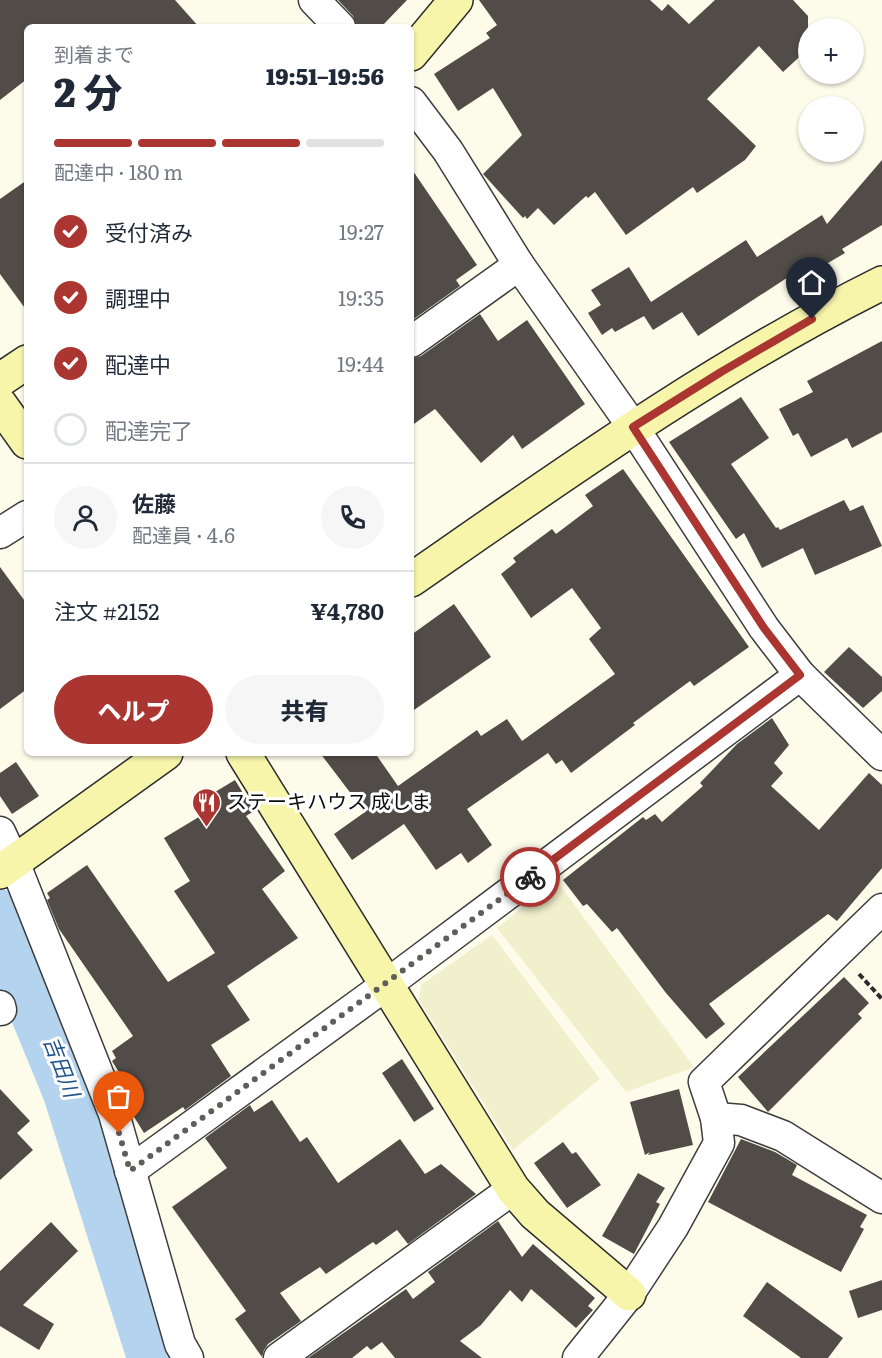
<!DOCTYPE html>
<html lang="ja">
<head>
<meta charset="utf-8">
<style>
	body { margin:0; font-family:Literata,"Noto Sans JP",serif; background:#f6f6f7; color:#1f2937; height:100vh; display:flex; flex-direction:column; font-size:22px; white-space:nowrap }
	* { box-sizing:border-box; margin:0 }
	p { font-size:20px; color:#747a83 }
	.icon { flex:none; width:33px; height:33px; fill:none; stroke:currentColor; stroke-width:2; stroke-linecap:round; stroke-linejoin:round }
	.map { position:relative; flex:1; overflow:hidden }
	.drawer { position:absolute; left:24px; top:24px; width:390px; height:732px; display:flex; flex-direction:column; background:#fff; border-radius:9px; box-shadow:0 2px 4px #0004 }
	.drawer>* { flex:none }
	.buttons { position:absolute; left:798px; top:18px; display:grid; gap:12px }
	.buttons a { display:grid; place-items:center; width:66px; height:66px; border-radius:50%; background:#fff; box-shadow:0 2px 4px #0004; font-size:30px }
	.pin { position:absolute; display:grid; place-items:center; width:51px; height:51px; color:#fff; margin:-62px -26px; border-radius:50% 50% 50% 0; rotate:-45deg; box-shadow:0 0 6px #0007 }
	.pin .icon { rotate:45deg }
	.courier { position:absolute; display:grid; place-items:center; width:60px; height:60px; margin:-30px; border:4px solid #ab3631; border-radius:50%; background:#fff; color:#222; box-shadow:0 2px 8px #0007 }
	.summary em { font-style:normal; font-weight:800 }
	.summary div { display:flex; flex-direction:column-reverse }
	.summary { display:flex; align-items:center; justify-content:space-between; height:102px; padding:0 30px }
	h1 { font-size:39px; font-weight:800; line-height:45px }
	.bar { display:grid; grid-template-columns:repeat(4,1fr); gap:9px 6px; align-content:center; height:72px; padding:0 30px }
	.bar i { height:8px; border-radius:4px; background:#e0e1e3 }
	.bar .active { background:#ab3631 }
	.bar p { grid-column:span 4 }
	.line { display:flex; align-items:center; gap:15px; padding:0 30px; border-top:2px solid #e0e1e3 }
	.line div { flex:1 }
	.round { display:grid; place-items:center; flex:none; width:63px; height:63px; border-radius:32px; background:#f6f6f7 }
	ol { padding:0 30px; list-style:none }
	li { display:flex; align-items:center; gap:18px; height:66px }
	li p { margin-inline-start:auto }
	li .icon { padding:6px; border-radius:50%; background:#ab3631; color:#fff; stroke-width:4 }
	li:last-child { color:#747a83 }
	li i { width:33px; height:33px; border:3px solid #e0e1e3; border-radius:50% }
	.cta { display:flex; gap:12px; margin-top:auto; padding:12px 30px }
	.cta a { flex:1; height:69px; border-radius:36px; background:#ab3631; color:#fff; font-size:24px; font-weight:800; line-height:69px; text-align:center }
	.cta a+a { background:#f6f6f7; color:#1f2937 }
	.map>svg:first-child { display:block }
	.farmland { fill:#f0f0cc }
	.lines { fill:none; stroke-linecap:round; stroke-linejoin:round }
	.river { stroke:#b3d3ef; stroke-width:57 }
	.building { fill:#514c48 }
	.street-casing { stroke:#3d3d3d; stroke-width:33 }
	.secondary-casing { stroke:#2c2c2c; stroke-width:36 }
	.path { stroke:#2c2c2c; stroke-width:4; stroke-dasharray:6 3; stroke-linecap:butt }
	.street { stroke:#fff; stroke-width:30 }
	.secondary { stroke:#f7f5aa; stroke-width:33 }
	.done { stroke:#5f5e58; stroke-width:6; stroke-dasharray:0 10.8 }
	.route { stroke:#ab3631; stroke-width:8 }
	.labels { text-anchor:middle; stroke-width:6; stroke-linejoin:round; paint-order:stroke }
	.poi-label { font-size:20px; fill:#0a0a0a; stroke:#fff; text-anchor:start }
	.water-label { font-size:21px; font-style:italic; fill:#21548e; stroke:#fff }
</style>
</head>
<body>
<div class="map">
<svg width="882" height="1358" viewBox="0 0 882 1358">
	<rect width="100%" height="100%" fill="#fdfbe9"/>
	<g class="farmland">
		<polygon points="556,880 694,1067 626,1092 497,928"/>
		<polygon points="492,935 600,1079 513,1150 419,1000 421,985"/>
	</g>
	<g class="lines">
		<polyline class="river" points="0,918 71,1091 156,1358"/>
	</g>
	<g class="building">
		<polygon points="0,0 175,0 199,27 27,27 27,79 0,100"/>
		<polygon points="338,0 407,0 381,27 357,27 353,16"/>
		<polygon points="479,0 650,0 662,11 668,4 689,24 715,0 793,0 808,16 808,49 783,72 759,46 707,99 756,146 745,160 697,193 693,187 626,235 595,192 588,198 586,196 554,225 538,208 527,219 525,216 523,218 483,174 522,135 493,88 458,111 434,74 490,38 486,33 497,25"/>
		<polygon points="882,160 882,225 842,249 845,253 811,273 810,271 805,274 802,268 698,336 682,312 653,330 644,316 615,332 612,328 602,335 588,313 601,305 591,290 629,267 651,302 746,240 757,257 822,215 827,224"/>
		<polygon points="411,168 477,265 456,280 460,286 411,321"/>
		<polygon points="27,180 27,311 0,274 0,199"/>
		<polygon points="480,314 498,341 527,320 585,404 522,449 513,435 481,463 435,409 411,426 411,359 421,356"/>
		<polygon points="882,341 882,432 852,448 847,438 811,457 798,433 793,436 779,409 813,392 807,381"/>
		<polygon points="741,397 769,438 731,464 776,528 778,527 780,530 844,500 850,511 863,505 882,546 815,575 803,548 762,568 744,533 736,539 669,442"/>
		<polygon points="623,469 749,647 694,686 690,681 633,723 635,725 571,773 562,760 556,764 548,753 467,809 492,845 468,863 461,853 436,870 404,824 352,860 334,834 365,812 320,753 375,753 398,786 477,730 481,736 507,719 522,741 615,674 589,639 601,628 572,588 531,618 501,574 516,562 513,558 552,529 556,534 593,506 585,495"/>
		<polygon points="0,567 27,604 27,689 0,709"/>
		<polygon points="454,604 491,657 411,712 411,635"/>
		<polygon points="849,647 882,677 882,691 863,708 824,672"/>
		<polygon points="772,718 789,745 774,763 783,773 771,786 819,830 869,773 882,785 882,868 837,921 828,914 709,1004 725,1024 706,1039 666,993 617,928 612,932 587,904 583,906 563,880 643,817 646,820 655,814 662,822 703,786 700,783 737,744"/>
		<polygon points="16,762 39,796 12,814 0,796 0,773"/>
		<polygon points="235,780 254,811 246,816 285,871 262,889 298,938 227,986 250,1020 211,1045 231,1076 185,1110 183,1107 144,1133 131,1112 136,1106 133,1100 135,1098 112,1061 116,1058 112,1051 133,1036 59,929 47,900 50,898 47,893 87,865 168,982 215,953 174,891 190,881 164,838 212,809 205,798"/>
		<polygon points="844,977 869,1003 858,1014 862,1018 768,1112 738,1077"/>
		<polygon points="402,1059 434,1109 414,1122 382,1073"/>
		<polygon points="0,1089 30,1121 17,1133 33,1150 0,1180"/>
		<polygon points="679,1089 693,1145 648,1155 650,1152 645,1155 630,1102"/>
		<polygon points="272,1100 300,1142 307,1137 338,1183 400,1139 425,1174 441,1164 476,1194 408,1244 397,1230 376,1245 373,1242 326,1274 320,1267 280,1293 301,1321 268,1344 264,1350 262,1357 235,1319 246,1311 172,1207 227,1168 205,1138 250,1105 254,1112"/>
		<polygon points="741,1139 775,1152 797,1165 792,1175 867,1215 860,1227 864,1229 841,1272 708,1202"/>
		<polygon points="563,1142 572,1154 576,1152 601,1185 567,1208 534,1163"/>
		<polygon points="638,1173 665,1188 656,1202 660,1204 634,1254 602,1236"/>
		<polygon points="498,1221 522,1257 533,1244 595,1298 588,1306 593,1310 576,1328 531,1289 522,1302 510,1290 481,1325 460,1341 482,1358 395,1358 382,1342 371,1350 367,1346 352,1358 308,1358 406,1289 413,1299 435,1282 428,1272"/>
		<polygon points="51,1222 78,1251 23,1305 54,1324 39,1350 0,1326 0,1271"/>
		<polygon points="882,1280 882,1310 858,1318 849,1291"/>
		<polygon points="767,1282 843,1338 828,1358 801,1358 743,1316"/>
	</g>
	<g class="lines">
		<defs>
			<g id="street">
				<polyline points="314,0 340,27"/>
				<polyline points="411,102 448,151 519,265 633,427 764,628 800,675 882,755"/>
				<polyline points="411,342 519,265"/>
				<polyline points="0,533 27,516"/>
				<polyline points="0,832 14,862 114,1114 180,1344 188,1358"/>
				<polyline points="0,1006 1,1010"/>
				<polyline points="716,1118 741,1120 783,1136 882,1198"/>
				<polyline points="130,1171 386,985 800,675"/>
				<polyline points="279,1358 513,1189"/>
				<polyline points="578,1358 629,1294 673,1227 719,1143 716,1118 704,1082 882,909"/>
			</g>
			<g id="secondary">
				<polyline points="411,54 456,0"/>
				<polyline points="0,380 27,362"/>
				<polyline points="0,404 27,442"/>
				<path d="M411,580C564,474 715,366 882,283"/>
				<polyline points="243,753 513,1189 535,1214 629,1294"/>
				<polyline points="0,872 166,753"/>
			</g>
		</defs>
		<use href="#street" class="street-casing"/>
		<use href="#secondary" class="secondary-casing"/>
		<polyline class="path" points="859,974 882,999"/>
		<use href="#street" class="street"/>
		<use href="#secondary" class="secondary"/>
	</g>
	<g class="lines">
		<polyline class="done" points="119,1133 130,1171 530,877"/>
		<polyline class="route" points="530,877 800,675 764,628 633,427 721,372 812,319"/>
	</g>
	<defs>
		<symbol id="restaurant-pin" viewBox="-11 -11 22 30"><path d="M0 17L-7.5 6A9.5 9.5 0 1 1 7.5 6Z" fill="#ab3631" stroke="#fff"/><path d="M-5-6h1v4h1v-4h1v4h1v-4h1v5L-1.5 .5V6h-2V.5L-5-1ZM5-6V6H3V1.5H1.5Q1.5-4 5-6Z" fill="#fff"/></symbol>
	</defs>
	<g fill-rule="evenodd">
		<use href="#restaurant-pin" x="190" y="786" width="33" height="45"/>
	</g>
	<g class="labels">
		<g class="poi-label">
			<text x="227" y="809">ステーキハウス 成しま</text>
		</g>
		<g class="water-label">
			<text transform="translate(61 1067) rotate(69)" y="7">吉田川</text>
		</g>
	</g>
</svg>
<div class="buttons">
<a>+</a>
<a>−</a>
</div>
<div class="pin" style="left:119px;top:1133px;background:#ea580c"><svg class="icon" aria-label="bag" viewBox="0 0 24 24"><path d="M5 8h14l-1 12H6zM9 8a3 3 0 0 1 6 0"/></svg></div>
<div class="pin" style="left:812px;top:319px;background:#1f2937"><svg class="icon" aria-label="home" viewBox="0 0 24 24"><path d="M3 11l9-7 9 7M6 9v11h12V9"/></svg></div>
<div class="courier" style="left:530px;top:877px"><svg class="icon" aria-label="bike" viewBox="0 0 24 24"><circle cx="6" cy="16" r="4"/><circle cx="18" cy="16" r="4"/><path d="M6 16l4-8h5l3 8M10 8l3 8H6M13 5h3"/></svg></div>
<section class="drawer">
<div class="summary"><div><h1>2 分</h1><p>到着まで</p></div><em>19:51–19:56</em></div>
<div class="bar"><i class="active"></i><i class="active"></i><i class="active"></i><i></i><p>配達中 · 180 m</p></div>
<ol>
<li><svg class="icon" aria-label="check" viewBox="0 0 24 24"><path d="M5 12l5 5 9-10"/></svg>受付済み<p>19:27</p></li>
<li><svg class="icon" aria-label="check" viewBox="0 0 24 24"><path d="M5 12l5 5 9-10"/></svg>調理中<p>19:35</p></li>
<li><svg class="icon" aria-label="check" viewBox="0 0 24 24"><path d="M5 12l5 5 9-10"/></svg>配達中<p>19:44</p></li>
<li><i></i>配達完了</li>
</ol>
<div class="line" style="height:108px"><a class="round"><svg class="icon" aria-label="person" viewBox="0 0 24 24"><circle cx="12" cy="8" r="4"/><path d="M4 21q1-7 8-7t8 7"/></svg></a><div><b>佐藤</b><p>配達員 · 4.6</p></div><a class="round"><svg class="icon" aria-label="phone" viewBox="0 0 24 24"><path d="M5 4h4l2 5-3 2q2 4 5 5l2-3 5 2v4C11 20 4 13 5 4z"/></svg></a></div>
<div class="line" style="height:78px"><div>注文 #2152</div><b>¥4,780</b></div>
<div class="cta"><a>ヘルプ</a><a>共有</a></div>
</section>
</div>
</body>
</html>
